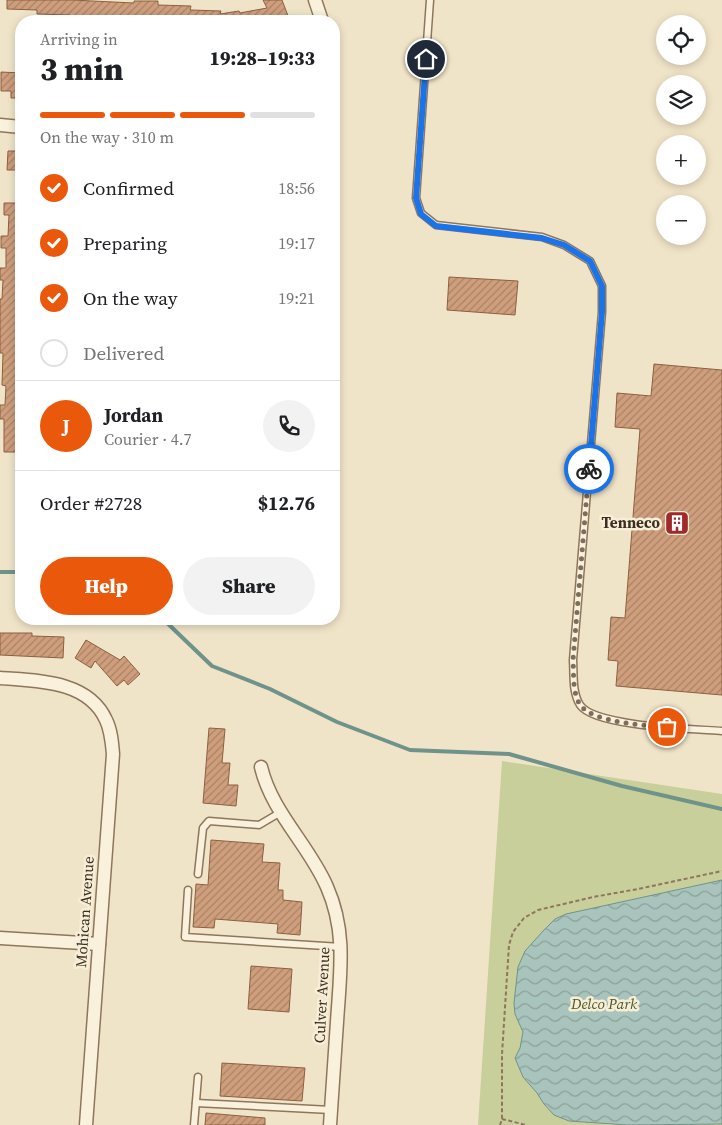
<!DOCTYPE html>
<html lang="en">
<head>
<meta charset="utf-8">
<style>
	body { margin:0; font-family:"Source Serif 4",serif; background:#f2f2f2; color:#202124; height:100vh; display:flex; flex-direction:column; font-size:19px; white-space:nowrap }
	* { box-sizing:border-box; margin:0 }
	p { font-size:16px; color:#757577 }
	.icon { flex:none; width:28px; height:28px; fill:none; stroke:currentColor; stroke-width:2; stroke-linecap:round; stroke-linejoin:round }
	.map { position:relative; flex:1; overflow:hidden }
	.side { position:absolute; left:15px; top:15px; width:325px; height:610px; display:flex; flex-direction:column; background:#fff; border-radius:20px; box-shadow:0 2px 8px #0003 }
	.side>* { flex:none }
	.buttons { position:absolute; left:656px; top:15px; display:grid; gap:10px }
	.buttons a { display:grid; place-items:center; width:50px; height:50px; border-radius:50%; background:#fff; box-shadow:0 2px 8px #0003; font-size:25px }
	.pin { position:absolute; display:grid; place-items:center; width:42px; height:42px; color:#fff; margin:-21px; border:2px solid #fff; border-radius:50%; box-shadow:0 1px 5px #0007 }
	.courier { position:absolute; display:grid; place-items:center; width:50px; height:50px; margin:-25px; border:4px solid #1a73e8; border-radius:50%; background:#fff; color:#222; box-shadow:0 1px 6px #0007 }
	.overview em { font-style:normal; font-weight:800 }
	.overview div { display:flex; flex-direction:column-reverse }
	.overview { display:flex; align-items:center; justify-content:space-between; height:85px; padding:0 25px }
	h1 { font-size:32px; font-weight:800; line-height:38px }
	.bar { display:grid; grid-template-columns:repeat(4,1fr); gap:8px 5px; align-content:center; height:60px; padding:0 25px }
	.bar i { height:6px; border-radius:4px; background:#e0e0e0 }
	.bar .selected { background:#ea580c }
	.bar p { grid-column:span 4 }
	.line { display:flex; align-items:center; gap:12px; padding:0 25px; border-top:1px solid #e0e0e0 }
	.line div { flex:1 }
	.round { display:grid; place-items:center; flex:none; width:52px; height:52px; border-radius:26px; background:#f2f2f2 }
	ol { padding:0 25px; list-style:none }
	li { display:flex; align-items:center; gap:15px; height:55px }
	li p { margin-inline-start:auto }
	li .icon { padding:5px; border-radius:50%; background:#ea580c; color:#fff; stroke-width:4 }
	li:last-child { color:#757577 }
	li i { width:28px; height:28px; border:2px solid #e0e0e0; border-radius:50% }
	.primary-button { display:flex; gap:10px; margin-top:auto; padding:10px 25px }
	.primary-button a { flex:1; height:58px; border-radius:30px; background:#ea580c; color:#fff; font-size:20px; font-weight:800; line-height:58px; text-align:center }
	.primary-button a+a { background:#f2f2f2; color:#202124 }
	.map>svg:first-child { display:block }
	.park { fill:#c9cf9b }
	.water { fill:url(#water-waves); stroke:#6f938a }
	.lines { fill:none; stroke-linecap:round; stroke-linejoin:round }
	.stream { stroke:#6f938a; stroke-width:4 }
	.building { fill:url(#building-hatch); stroke:#8d5f41 }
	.lane-casing { stroke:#8d765c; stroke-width:9 }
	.street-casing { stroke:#8d765c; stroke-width:15 }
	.path { stroke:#8d765c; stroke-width:2; stroke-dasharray:4 2.5; stroke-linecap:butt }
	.lane { stroke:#faf1dc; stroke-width:6 }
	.street { stroke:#faf1dc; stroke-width:12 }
	.done { stroke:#7c6e5b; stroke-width:5; stroke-dasharray:0 9 }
	.route { stroke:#1a73e8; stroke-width:6 }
	.labels { text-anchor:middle; stroke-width:5; stroke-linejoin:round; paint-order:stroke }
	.poi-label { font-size:15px; font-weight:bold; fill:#3d2e20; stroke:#f7eed8; text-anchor:end }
	.street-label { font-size:15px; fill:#3d2e20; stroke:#f7eed8 }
	.park-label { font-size:15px; font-style:italic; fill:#4d5a26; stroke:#f7eed8 }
</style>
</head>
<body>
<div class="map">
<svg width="722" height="1125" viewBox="0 0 722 1125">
	<defs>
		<pattern id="water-waves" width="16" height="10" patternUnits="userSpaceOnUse" patternTransform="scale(1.25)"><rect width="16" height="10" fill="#a9c4bc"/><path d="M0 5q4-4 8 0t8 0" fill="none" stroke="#8ba098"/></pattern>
		<pattern id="building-hatch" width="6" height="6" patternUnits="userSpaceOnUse" patternTransform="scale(1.25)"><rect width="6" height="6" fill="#cf9f7d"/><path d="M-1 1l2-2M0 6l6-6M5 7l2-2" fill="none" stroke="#a98266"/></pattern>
	</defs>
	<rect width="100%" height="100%" fill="#f0e4c8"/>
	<polygon class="park" points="502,761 722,794 722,1125 478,1125"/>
	<polygon class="water" points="722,880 722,1124 628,1125 569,1121 554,1115 544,1104 537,1093 523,1077 515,1058 520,1048 523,1032 515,1014 514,1003 518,967 525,951 544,930 555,919 566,914"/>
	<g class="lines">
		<g class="stream">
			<polyline points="0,572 21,572"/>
			<polyline points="163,619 212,666 270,689 337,722 410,750 509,754 622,786 722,809"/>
		</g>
	</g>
	<g class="building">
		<polygon points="7,0 72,0 134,3 134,1 158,1 158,5 191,6 190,10 221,11 220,14 239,11 240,13 267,8 263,0 282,0 290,21 165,21 165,20 124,19 121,21 110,21 110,20 84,19 84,21 70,21 70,15 37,14 37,10 7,9"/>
		<polygon points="1,72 21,73 21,98 11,98 11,91 1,91"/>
		<polygon points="8,151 20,151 21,170 7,170"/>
		<polygon points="4,203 21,203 21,290 17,365 21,365 21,452 4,452 4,419 0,419 0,405 5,405 6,386 2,385 3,353 0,353 0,299 2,299 3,280 0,280 0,268 6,268 6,248 1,248 1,236 8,236 9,215 4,215"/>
		<polygon points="449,277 518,281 515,315 447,310"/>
		<polygon points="654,364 722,370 722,695 616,686 618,661 608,660 611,617 625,618 640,429 615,427 617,393 651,396"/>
		<polygon points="0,633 32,633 32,636 64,637 63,658 0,655"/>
		<polygon points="86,640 120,660 124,656 140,674 128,685 124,680 117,686 95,661 91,668 75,658"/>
		<polygon points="209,728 225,729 222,763 230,763 228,785 238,785 236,806 203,803"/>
		<polygon points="211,840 264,844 262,862 280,863 278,890 283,890 283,900 302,902 300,935 277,933 278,924 215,919 214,928 193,927 196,884 208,885"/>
		<polygon points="251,966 292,969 289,1012 248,1009"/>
		<polygon points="222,1063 305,1068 302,1101 220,1096"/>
		<polygon points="206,1113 265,1118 265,1125 205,1125"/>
	</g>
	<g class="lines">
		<defs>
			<g id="lane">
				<path d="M430,0L416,198L421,213L436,225L542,237L564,245L590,261L602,286V312L573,660C574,675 572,692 580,705C595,727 695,729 722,731"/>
				<polyline points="198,874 203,828 209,821 259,825 281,812"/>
				<polyline points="188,890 185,937 341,947"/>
				<polyline points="196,1103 331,1110"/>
				<polyline points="194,1125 198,1077"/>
			</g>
			<g id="street">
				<polyline points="315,0 322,21"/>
				<polyline points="0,125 21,127"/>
				<path d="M0,678C37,681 88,680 106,720C111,730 112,742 113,754L86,1125"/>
				<path d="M261,767C272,813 309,845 327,887C347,932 340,974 337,1022C335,1056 332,1091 330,1125"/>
				<polyline points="0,938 99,944"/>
			</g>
		</defs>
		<use href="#lane" class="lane-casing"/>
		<use href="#street" class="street-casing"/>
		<g class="path">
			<polyline points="502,1119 526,1125"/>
			<polyline points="500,1125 502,1119 502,1054 509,945 513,932 524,918 538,910 593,897 638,889 722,871"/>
		</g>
		<use href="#lane" class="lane"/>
		<use href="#street" class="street"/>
	</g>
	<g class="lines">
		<path class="done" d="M589,469L573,660C574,674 572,694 581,706C593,722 647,726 667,727"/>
		<polyline class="route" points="426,59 416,198 421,214 436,226 542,238 564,245 590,261 602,286 602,312 589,469"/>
	</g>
	<defs>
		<symbol id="building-square" viewBox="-11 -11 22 22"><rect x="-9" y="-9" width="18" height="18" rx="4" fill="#9e2a2b" stroke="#f7eed8"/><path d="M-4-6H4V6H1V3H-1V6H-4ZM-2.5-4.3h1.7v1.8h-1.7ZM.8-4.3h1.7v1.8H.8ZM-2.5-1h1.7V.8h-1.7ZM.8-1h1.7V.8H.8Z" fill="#fff"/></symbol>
	</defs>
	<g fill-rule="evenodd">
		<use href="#building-square" x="663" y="509" width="28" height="28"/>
	</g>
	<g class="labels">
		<g class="poi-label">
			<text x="660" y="528">Tenneco</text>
		</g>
		<g class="street-label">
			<text transform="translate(85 912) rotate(-86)" y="5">Mohican Avenue</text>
			<text transform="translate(322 995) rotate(-87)" y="5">Culver Avenue</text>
		</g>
		<g class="park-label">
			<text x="604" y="1009">Delco Park</text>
		</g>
	</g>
</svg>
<div class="buttons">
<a><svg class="icon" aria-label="locate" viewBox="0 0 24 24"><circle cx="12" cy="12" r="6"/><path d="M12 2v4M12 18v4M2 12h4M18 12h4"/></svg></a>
<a><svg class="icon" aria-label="layers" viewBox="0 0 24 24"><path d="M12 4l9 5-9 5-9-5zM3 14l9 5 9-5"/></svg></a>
<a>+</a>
<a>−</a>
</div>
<div class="pin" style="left:667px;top:727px;background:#ea580c"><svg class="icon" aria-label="bag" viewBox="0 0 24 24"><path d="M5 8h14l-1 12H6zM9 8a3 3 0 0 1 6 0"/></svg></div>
<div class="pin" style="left:426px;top:59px;background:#1f2937"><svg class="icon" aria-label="home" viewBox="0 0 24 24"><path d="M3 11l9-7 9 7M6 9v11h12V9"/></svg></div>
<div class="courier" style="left:589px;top:469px"><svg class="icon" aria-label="bike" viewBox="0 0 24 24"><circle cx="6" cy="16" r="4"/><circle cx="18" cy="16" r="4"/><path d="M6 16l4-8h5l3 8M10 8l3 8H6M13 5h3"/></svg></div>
<section class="side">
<div class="overview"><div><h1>3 min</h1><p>Arriving in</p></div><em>19:28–19:33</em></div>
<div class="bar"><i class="selected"></i><i class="selected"></i><i class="selected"></i><i></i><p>On the way · 310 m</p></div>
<ol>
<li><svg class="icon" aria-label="check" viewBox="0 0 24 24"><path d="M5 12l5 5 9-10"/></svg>Confirmed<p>18:56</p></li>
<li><svg class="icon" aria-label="check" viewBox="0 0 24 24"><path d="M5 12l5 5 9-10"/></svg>Preparing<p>19:17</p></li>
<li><svg class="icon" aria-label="check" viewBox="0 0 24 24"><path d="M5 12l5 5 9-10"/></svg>On the way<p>19:21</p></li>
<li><i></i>Delivered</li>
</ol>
<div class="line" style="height:90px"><b class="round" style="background:#ea580c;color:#fff">J</b><div><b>Jordan</b><p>Courier · 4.7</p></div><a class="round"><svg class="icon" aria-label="phone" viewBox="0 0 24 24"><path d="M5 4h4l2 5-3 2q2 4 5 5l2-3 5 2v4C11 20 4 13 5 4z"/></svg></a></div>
<div class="line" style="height:65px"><div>Order #2728</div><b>$12.76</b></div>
<div class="primary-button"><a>Help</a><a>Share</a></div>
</section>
</div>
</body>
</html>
